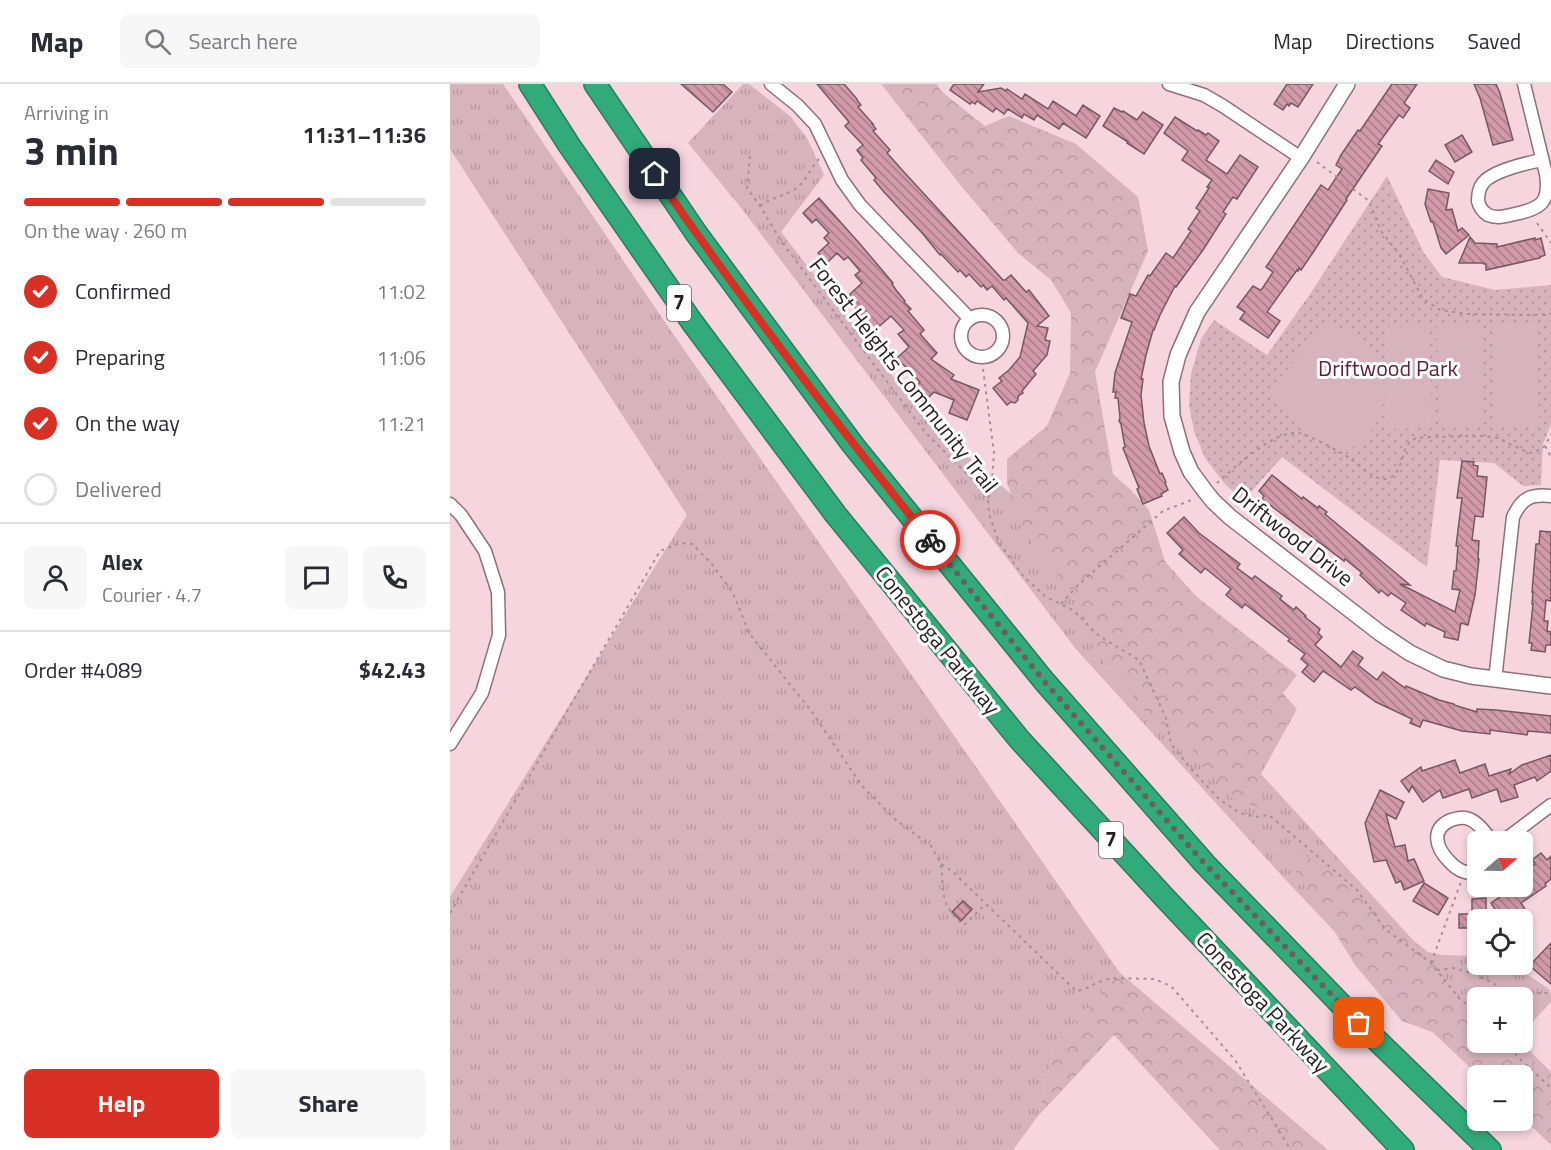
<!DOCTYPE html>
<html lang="en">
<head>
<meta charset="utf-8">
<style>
	body { margin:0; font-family:"Titillium Web",sans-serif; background:#f7f7f7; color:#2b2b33; height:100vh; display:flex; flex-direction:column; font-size:22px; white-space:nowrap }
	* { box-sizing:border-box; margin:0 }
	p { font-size:20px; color:#7c7c81 }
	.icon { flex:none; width:33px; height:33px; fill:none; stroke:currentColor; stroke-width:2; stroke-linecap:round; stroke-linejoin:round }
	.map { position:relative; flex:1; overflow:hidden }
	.details { display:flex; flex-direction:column; background:#fff; width:450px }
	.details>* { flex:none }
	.needle { width:39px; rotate:70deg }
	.fabs { position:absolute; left:1017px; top:747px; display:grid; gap:12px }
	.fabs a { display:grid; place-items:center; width:66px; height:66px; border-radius:9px; background:#fff; box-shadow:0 3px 9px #0003; font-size:30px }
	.pin { position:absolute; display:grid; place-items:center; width:51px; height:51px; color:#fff; margin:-26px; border-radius:12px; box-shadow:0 3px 9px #0006 }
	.courier { position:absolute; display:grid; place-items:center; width:60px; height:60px; margin:-30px; border:4px solid #d93025; border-radius:50%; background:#fff; color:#222; box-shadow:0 2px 8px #0007 }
	.headline em { font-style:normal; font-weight:700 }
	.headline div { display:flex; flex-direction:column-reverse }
	.headline { display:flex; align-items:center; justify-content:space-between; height:102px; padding:0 24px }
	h1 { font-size:39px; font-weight:700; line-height:45px }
	.bar { display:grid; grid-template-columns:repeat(4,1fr); gap:9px 6px; align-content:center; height:72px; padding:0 24px }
	.bar i { height:8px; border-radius:4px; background:#e1e1e2 }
	.bar .selected { background:#d93025 }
	.bar p { grid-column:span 4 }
	.line { display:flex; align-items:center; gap:15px; padding:0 24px; border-top:2px solid #e1e1e2 }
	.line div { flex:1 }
	.round { display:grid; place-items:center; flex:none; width:63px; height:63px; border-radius:9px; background:#f7f7f7 }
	ol { padding:0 24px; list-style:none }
	li { display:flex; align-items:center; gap:18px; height:66px }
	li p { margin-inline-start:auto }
	li .icon { padding:6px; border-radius:50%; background:#d93025; color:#fff; stroke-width:4 }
	li:last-child { color:#7c7c81 }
	li i { width:33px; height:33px; border:3px solid #e1e1e2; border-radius:50% }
	.action { display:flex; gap:12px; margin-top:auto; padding:12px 24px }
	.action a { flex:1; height:69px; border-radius:9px; background:#d93025; color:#fff; font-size:24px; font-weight:700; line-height:69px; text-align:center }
	.action a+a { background:#f7f7f7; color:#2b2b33 }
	header { display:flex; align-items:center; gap:36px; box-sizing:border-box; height:84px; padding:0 30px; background:#fff; border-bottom:2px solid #e1e1e2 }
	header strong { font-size:28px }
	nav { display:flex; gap:33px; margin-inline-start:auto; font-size:21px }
	.search { width:420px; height:54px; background:#f7f7f7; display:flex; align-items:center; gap:15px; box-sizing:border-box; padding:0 21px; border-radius:9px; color:#7c7c81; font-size:22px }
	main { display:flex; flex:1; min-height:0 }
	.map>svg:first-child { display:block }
	.grass { fill:url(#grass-tufts) }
	.forest { fill:url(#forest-crowns) }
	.park { fill:url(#park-dots) }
	.pitch { fill:#d7b3bd }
	.building { fill:url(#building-back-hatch); stroke:#755961; stroke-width:1.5 }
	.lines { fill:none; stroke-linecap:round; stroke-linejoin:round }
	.minor-casing { stroke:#8d7079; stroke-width:15 }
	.tertiary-casing { stroke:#8d7079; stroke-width:18 }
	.motorway-casing { stroke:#2d795a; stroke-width:24 }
	.path { stroke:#a88f96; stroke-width:2; stroke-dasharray:3 4.5; stroke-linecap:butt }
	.minor { stroke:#fff; stroke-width:12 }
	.tertiary { stroke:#fff; stroke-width:15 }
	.motorway { stroke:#31ab7a; stroke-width:21 }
	.done { stroke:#6f5c61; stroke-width:6; stroke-dasharray:0 10.8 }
	.route { stroke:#d93025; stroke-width:8 }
	.labels { text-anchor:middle; stroke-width:6; stroke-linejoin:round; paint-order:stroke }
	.shield { fill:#fff; stroke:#675f62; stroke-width:1.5 }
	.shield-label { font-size:21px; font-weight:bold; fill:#261b1e }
	.park-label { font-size:22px; fill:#601e38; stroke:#fff }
	.street-label { font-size:22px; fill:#261b1e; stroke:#fff }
</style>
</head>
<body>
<header>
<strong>Map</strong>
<div class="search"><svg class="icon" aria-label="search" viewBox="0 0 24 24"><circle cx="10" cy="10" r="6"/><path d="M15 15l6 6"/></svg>Search here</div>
<nav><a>Map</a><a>Directions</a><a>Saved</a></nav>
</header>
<main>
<section class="details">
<div class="headline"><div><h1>3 min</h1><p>Arriving in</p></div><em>11:31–11:36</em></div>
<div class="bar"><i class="selected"></i><i class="selected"></i><i class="selected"></i><i></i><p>On the way · 260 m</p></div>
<ol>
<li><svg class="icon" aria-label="check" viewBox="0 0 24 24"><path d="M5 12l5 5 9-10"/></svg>Confirmed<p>11:02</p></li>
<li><svg class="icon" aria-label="check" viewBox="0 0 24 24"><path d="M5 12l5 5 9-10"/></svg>Preparing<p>11:06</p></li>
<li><svg class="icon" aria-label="check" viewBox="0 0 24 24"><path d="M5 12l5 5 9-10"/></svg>On the way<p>11:21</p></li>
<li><i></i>Delivered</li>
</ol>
<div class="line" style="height:108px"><a class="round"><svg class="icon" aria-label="person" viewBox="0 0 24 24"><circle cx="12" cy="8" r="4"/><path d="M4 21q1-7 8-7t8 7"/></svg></a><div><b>Alex</b><p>Courier · 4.7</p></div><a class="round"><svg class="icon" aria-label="chat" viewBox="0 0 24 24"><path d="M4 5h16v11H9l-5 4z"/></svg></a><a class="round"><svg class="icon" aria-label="phone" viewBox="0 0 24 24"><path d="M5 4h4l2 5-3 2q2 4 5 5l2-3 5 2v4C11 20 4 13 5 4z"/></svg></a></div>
<div class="line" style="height:78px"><div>Order #4089</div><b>$42.43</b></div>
<div class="action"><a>Help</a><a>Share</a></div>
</section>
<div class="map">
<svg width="1101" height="1066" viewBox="0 0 1101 1066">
	<defs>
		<pattern id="grass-tufts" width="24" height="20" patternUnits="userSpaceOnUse" patternTransform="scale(1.5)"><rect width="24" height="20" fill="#d7b3bd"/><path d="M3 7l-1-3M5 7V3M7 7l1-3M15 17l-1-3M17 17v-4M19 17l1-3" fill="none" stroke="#b899a2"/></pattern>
		<pattern id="forest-crowns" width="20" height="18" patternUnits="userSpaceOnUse" patternTransform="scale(1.5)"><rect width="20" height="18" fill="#d7b3bd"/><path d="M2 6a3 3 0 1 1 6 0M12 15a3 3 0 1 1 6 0" fill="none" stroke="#b899a2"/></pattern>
		<pattern id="park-dots" width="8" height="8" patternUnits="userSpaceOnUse" patternTransform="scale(1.5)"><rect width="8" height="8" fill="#d7b3bd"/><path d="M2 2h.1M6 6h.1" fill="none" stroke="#b899a2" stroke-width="1.8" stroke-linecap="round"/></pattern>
		<pattern id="building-back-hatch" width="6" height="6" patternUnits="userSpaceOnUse" patternTransform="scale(1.5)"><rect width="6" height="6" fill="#d199aa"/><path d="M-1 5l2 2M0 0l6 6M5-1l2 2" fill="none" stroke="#a97c8a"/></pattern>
	</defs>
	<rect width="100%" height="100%" fill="#f6d5de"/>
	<g class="grass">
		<polygon points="0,0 53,0 219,244 670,889 604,961 588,1032 563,1066 0,1066 0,813 237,431 0,65"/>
		<polygon points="293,0 299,0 340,32 357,54 374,91 331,148 481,341 568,416 616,367 847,625 811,690 963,856 978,868 993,871 1027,872 1028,880 1063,881 1099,905 1101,910 1101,918 1073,948 1072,914 1028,914 1028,958 1072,959 1101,988 1101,1061 1073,1034 1072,992 1028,991 953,920 833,793 625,564 292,125 238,59"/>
	</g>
	<g class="forest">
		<polygon points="431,0 487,0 492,8 535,42 559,32 626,60 688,113 698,167 645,288 663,390 681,406 699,426 718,487 752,517 847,591 833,609 843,629 807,678 814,707 810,724 782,714 748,677 738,653 701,634 655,579 627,515 578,454 557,399 557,375 597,342 620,289 621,229 601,196 568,169 512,103"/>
		<polygon points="849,768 888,791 977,872 1005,907 1027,930 1028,958 1063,959 1101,992 1101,1057 1073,1029 1072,992 1033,991 991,951 952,937 905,881 874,830 846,790"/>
		<polygon points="670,889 878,1066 770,1066 664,951 588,1032 604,961"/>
	</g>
	<polygon class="park" points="937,92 974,169 992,193 1045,206 1101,201 1101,341 1093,360 1091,401 1073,402 1044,379 990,376 977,483 832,373 793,417 774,399 755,374 744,347 739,321 741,290 751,255 764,236 817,271 860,210"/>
	<g class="pitch">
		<polygon points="1086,240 1089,342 1044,343 1042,241"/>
		<polygon points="876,241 901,249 921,266 933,289 935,315 926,340 909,360 892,368 866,354 822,316 821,304"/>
		<polygon points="1032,241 1034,343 989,344 987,242"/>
		<polygon points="980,242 982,344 937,345 935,243"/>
	</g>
	<g class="building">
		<polygon points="231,0 273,0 282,8 263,28"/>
		<polygon points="367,0 394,0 407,15 407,16 411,21 408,23 423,40 422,40 426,45 423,47 440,66 437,69 453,87 553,196 555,196 561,191 576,208 579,206 599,232 587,242 598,244 595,256 600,257 597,271 583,287 586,290 572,307 573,309 568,312 568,316 565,319 561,318 557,321 543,304 552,297 549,294 559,286 570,273 578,239 556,214 554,216 542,202 537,206 533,201 531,203 519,190 516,193 510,186 508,188 491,170 490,171 473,150 434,108 424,96 426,94 411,76 413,74 407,66 413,61 395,42 399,38"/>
		<polygon points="504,0 534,0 528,8 551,4 556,7 557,5 572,15 575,10 598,25 603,17 626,32 633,21 650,32 636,54 613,39 609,45 587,31 584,36 574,30 572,34 558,25 554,30 546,24 543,28 527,17 525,20 522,18 520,20 500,6"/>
		<polygon points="837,0 863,0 848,23 841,19 839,22 837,20 833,26 824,20"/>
		<polygon points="942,0 967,0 954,19 960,24 953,34 949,31 928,60 932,62 896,115 897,116 862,170 851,186 849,184 848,187 847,186 817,228 830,237 818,254 790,235 795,228 787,223 803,202 810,206 812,205 823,188 816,183 871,101 878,106 892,85 886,81 891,71 908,46 910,47"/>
		<polygon points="1024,0 1046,0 1050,9 1063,56 1043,61 1030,14"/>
		<polygon points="664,24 672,28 673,27 687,36 693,28 713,41 694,70 677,59 678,58 653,42"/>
		<polygon points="725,33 747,47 748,46 756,51 758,49 769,57 756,76 777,90 790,71 808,83 787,115 783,113 773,128 776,130 753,166 726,203 725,202 710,231 704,246 703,246 696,271 691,295 693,295 691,311 694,339 699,362 710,390 712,389 716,398 715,399 718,406 711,410 712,412 693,420 687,405 689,404 673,364 675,363 671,340 669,337 670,334 668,314 665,314 666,308 663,308 665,289 682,238 671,234 680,210 686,212 698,191 700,192 716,169 723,174 741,147 738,145 750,127 746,124 759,104 757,103 762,96 732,76 738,67 714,49"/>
		<polygon points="1012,51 1022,68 1005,78 995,61"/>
		<polygon points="986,76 1004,88 998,100 979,87"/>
		<polygon points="978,105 999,109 996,126 1002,125 1008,147 1012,144 1019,151 996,170 991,164 983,138 981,138 975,120"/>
		<polygon points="369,114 410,160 443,199 442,200 446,206 455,217 454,218 461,225 458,227 474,246 470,250 487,269 481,275 504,291 501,295 529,306 517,336 499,329 504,316 484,308 479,313 466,303 470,298 447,274 459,263 448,250 454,246 441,232 424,247 402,219 403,218 398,212 412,199 405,191 410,187 398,173 394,176 387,169 377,179 368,169 379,159 374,154 379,149 366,135 362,139 353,129"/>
		<polygon points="1020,153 1025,159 1047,160 1047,163 1085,154 1085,156 1091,154 1095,171 1090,173 1090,174 1036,186 1036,180 1034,180 1034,179 1009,179"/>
		<polygon points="1012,377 1024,378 1023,381 1028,382 1027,392 1037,393 1033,433 1025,432 1022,456 1029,457 1028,475 1029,475 1025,511 1018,541 1011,539 1008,556 994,553 995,548 976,539 975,542 951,526 956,519 941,509 938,512 931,506 929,509 910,491 912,489 895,475 894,477 812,415 814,412 809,407 822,391 852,415 853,413 868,424 869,422 877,428 875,430 960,501 950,500 1005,528 1010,506 1002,505 1004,487 1006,487 1008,462 1006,462 1012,414 1007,414"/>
		<polygon points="734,433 749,449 790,480 787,484 802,495 805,492 832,512 830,515 844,526 846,523 856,532 855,533 870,545 868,549 872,553 865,561 891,583 903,567 913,574 908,581 927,596 933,588 955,604 956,602 989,616 1004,620 1004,621 1027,628 1027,625 1046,626 1101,632 1101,649 1078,647 1077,651 1040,646 1040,650 1012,647 973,636 970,643 960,639 962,635 926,618 905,603 901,606 873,587 864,598 852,588 858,581 851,575 855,570 838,557 840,555 795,520 792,524 776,511 781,505 755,484 751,489 729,470 733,466 717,449"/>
		<polygon points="1090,447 1101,448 1101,517 1096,516 1094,537 1098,537 1097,547 1101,548 1101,561 1096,561 1095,568 1081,566 1082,559 1079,559 1083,520 1082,520 1083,508 1082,508 1086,460 1089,460"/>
		<polygon points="1101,671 1101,687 1087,697 1085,693 1064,701 1068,713 1051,718 1047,705 1022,714 1019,705 993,714 990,706 973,718 962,702 959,708 951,697 971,683 972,687 1005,676 1010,689 1035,680 1039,692 1061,685 1059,690 1072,681"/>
		<polygon points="930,706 954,718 946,735 936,730 945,763 955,761 958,777 964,775 974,797 954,806 951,797 946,799 936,776 924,778 915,739"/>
		<polygon points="1091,769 1097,776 1101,772 1101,795 1095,800 1096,802 1071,819 1075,825 1065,832 1064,831 1056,836 1052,836 1041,819 1066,802 1072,802 1072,790 1085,780 1082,776"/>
		<polygon points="974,799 998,814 988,831 963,817"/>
		<polygon points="1036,814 1036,836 1028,836 1028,844 1009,844 1009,830 1022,830 1022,815"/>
		<polygon points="513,817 522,825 511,837 502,828"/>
		<polygon points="1101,859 1101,900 1081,883 1083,881 1081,880"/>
	</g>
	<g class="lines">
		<defs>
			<g id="minor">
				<polyline points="321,0 347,21 365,40 392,96 410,121 520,235"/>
				<polyline points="719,0 754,11 773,22 851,74"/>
				<path d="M1074,0L1096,90C1100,118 1092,124 1065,130C1056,132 1047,135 1038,131C1033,128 1029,122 1028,117C1028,111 1029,104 1033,99C1042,87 1077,79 1092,76"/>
				<circle cx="532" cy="252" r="21"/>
				<polyline points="0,420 11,431 35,467 48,508 49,551 32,609 0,660"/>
				<path d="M1045,596L1063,433C1072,414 1080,410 1101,412"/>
				<polyline points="1051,758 1060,752 1101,721"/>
				<path d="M1028,789C1015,790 1007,786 999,777C986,764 980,745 1001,736C1005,735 1010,733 1015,734C1026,735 1036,749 1042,758"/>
			</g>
			<polyline id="tertiary" points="897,0 851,74 747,228 728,271 721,298 722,332 732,368 741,388 755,407 763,417 780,433 930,549 960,569 993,585 1021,592 1101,602"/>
			<g id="motorway">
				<polyline points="80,0 119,61 242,238 386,431 569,655 714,813 953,1066"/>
				<polyline points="145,0 246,149 403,361 594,597 755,780 909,939 1040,1066"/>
			</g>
		</defs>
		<use href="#minor" class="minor-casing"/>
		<use href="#tertiary" class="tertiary-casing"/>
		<use href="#motorway" class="motorway-casing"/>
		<g class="path">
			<polyline points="300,72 297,104 310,122 331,157 475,348 525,398 538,416 539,430 549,459 574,493 596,513 623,526 649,552 689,576 716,634 721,660 742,686 769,715 790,729 805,733 819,731 907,806 935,845 981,879 1009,914 1028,930"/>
			<polyline points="867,78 919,117 931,147 949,170 973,215 990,226 1018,230 1085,231 1101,230"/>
			<path d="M310,122C322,113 335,112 345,105C357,97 360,84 369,75"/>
			<polyline points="1087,139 1101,159"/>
			<polyline points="533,285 544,369 542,396 538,416"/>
			<polyline points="1095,362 1101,373"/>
			<path d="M767,399C784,384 824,346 848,349C860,351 890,368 901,375C909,381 923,394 932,395C954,396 949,367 961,357C964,354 969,354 974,353L1034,352L1048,354L1079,369L1085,368L1095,362L1101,350"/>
			<polyline points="611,520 628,501 713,427 744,415"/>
			<path d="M491,781C494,809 490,822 514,841L534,822"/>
			<polyline points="0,829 210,467 230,459 242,460 261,479 283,509 299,549 362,628 412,702 446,736 481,762 491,780 502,787 626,907 635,905 646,899 661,894 704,895 721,902 785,976 841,1066"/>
			<polyline points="981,879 1011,798"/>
			<polyline points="987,886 1005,884 1027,891 1054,905 1075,909 1101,909"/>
			<polyline points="1055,958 1071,976 1101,1004"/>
		</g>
		<use href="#minor" class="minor"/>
		<use href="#tertiary" class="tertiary"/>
		<use href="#motorway" class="motorway"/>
	</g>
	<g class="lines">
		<polyline class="done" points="480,456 594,597 755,780 909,939"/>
		<path class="route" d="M205,90C291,215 384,337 480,456"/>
	</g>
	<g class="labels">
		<g class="shield">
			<rect x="217" y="201" width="24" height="36" rx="4.5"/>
			<rect x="649" y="738" width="24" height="36" rx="4.5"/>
		</g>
		<g class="shield-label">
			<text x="229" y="226">7</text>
			<text x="661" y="763">7</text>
		</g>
		<g class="park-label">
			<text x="938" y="292">Driftwood Park</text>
		</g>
		<g class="street-label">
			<text transform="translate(454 291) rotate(52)" y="8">Forest Heights Community Trail</text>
			<text transform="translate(843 452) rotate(38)" y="8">Driftwood Drive</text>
			<text transform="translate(488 556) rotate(51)" y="8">Conestoga Parkway</text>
			<text transform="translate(813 918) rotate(47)" y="8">Conestoga Parkway</text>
		</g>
	</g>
</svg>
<div class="fabs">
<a><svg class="needle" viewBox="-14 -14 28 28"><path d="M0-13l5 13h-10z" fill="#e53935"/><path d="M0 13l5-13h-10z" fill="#7c7c81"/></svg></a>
<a><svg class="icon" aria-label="locate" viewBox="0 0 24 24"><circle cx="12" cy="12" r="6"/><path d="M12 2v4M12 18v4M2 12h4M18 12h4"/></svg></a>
<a>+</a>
<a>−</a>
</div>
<div class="pin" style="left:909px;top:939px;background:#ea580c"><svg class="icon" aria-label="bag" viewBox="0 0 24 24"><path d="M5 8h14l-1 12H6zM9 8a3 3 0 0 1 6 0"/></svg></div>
<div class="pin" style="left:205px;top:90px;background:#1f2937"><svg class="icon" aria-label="home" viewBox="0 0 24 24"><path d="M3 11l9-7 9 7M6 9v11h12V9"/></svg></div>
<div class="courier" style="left:480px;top:456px"><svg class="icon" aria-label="bike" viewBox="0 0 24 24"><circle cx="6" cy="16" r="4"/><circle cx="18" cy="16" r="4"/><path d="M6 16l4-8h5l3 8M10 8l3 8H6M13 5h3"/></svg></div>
</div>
</main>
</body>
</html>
